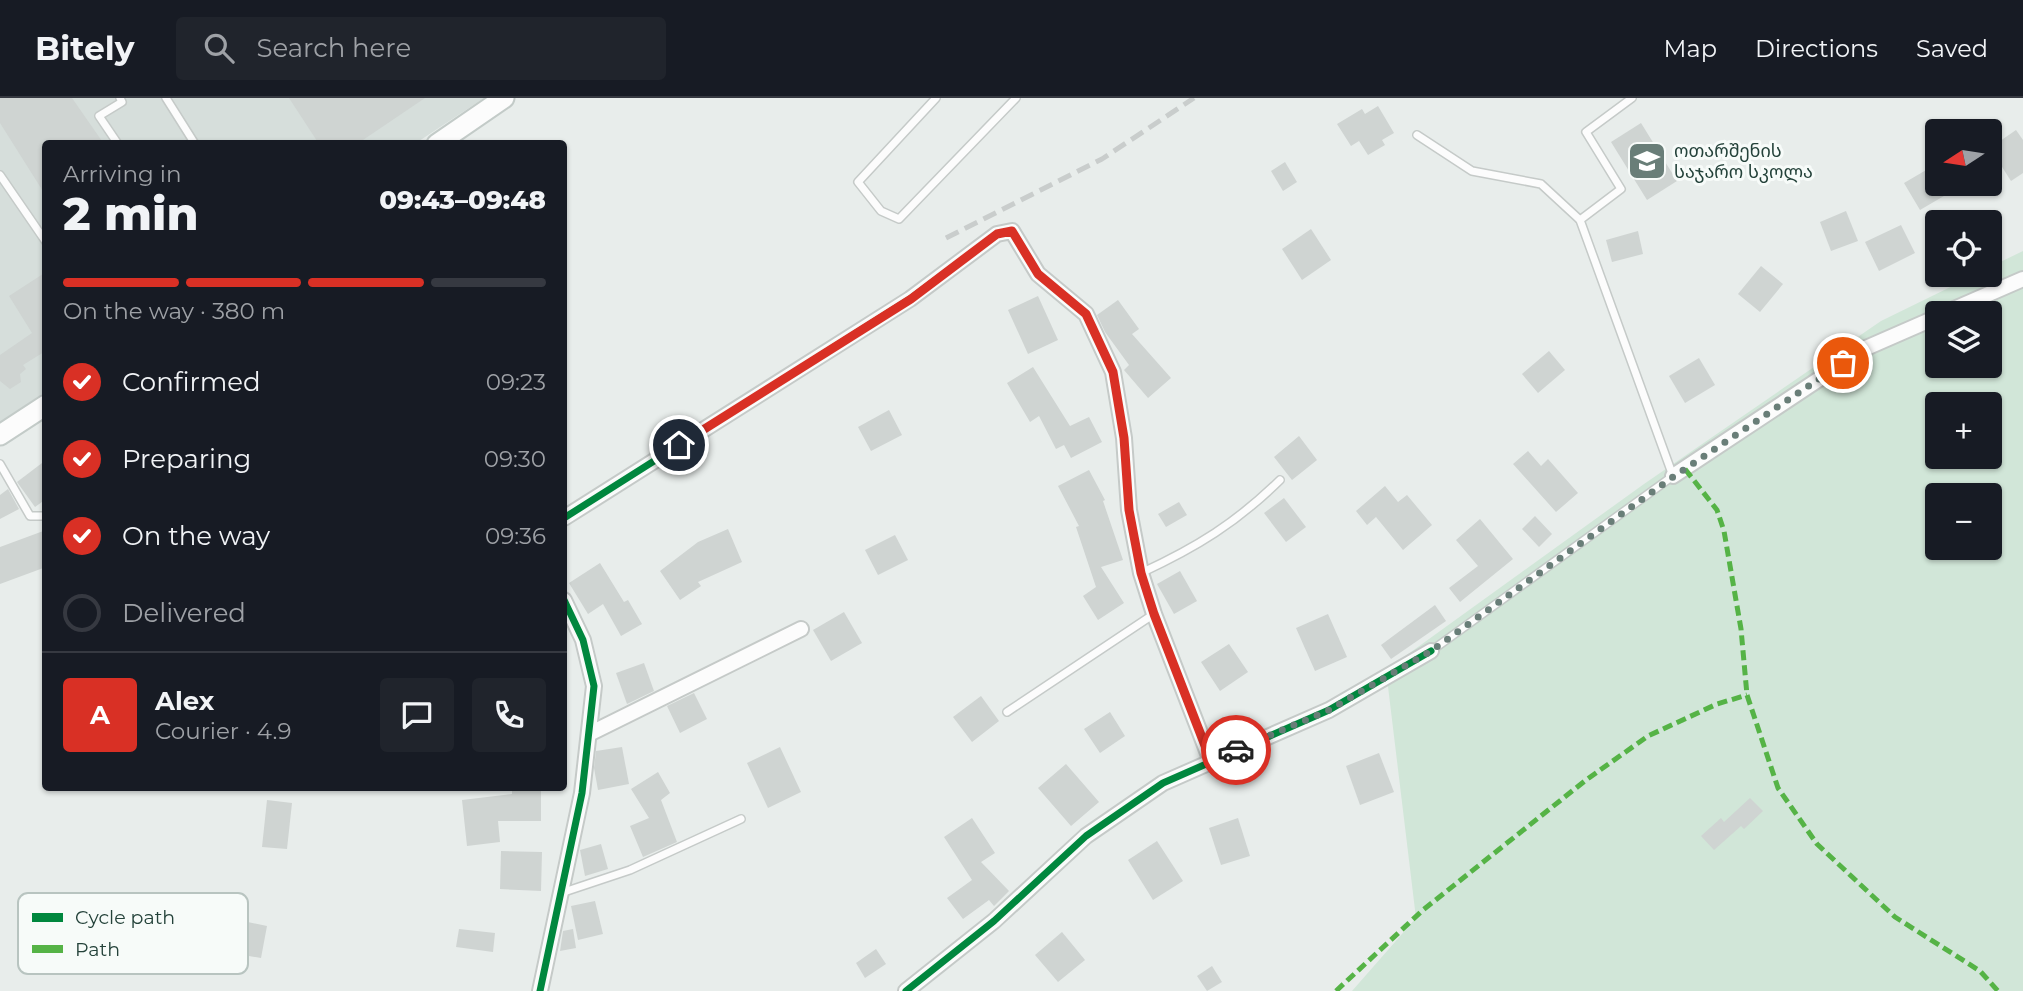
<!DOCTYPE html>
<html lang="en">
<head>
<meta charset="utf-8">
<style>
	body { margin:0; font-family:Montserrat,"Noto Sans Georgian",sans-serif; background:#20242c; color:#f1f3f6; height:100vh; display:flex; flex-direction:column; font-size:26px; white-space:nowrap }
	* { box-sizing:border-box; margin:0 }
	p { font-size:23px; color:#9ea1a6 }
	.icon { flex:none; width:38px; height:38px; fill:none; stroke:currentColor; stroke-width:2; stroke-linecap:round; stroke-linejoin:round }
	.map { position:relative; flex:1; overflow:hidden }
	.sheet { position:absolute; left:42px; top:42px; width:525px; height:651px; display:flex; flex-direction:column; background:#171b24; border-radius:7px; box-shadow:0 2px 5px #0004 }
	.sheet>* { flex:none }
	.needle { width:46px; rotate:258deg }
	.buttons { position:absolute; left:1925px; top:21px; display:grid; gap:14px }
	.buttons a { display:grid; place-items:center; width:77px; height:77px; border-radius:7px; background:#171b24; box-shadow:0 2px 5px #0004; font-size:35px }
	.pin { position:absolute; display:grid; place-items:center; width:60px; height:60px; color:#fff; margin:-30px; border:4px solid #fff; border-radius:50%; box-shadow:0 2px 7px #0007 }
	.courier { position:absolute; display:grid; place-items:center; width:70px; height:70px; margin:-35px; border:5px solid #d93025; border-radius:50%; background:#fff; color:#222; box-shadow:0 2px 9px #0007 }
	.summary em { font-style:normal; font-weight:800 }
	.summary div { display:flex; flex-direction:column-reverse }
	.summary { display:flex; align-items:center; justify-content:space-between; height:119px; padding:0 21px }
	h1 { font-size:46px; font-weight:800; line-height:52px }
	.bar { display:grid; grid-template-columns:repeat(4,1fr); gap:10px 7px; align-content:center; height:84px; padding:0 21px }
	.bar i { height:9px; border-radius:5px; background:#363941 }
	.bar .on { background:#d93025 }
	.bar p { grid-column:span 4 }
	.line { display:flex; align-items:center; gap:18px; padding:0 21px; border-top:2px solid #363941 }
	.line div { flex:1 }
	.round { display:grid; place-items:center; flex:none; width:74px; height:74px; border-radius:7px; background:#20242c }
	ol { padding:0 21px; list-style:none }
	li { display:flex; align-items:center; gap:21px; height:77px }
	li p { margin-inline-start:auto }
	li .icon { padding:7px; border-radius:50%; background:#d93025; color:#fff; stroke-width:4 }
	li:last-child { color:#9ea1a6 }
	li i { width:38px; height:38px; border:4px solid #363941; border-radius:50% }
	header { display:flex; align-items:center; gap:42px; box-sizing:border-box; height:98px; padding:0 35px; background:#171b24; border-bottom:2px solid #363941 }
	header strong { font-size:33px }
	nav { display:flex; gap:38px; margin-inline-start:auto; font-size:24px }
	.search { width:490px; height:63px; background:#20242c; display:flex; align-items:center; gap:18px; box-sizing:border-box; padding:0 24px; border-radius:7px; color:#9ea1a6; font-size:26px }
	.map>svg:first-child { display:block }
	.built { fill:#d6dedb }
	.green { fill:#d1e6d8; fill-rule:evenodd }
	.building { fill:#cfd4d2 }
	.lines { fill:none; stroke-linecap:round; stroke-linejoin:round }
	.lane-casing { stroke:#c5cac8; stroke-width:10 }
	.street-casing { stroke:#c5cac8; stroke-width:18 }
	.secondary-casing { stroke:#c3cbc8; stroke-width:23 }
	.lane { stroke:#fcfcfc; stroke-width:7 }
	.street { stroke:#fcfcfc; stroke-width:14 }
	.secondary { stroke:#fcfcfc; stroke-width:19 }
	.rail { stroke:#c9cdcc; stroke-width:5; stroke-dasharray:14 7; stroke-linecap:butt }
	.quiet { stroke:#55b346; stroke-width:5; stroke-dasharray:10 5; stroke-linecap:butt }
	.cycleway-casing { stroke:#f7fbf9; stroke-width:11 }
	.cycleway { stroke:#00873e; stroke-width:7 }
	.done { stroke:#697e78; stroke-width:7; stroke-dasharray:0 12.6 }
	.route { stroke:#d93025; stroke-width:9 }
	.labels { text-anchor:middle; stroke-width:6; stroke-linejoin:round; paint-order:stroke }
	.poi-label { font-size:18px; fill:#24423a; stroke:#f7fbf9; text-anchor:start }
	.key { fill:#f7fbf9; stroke:#b8c4c0; stroke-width:2 }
	.key-label { font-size:19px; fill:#24423a }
</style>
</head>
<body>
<header>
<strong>Bitely</strong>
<div class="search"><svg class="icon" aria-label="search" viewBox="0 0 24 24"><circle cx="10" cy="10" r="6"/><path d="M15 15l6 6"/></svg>Search here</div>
<nav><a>Map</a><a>Directions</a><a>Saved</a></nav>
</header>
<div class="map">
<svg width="2023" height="893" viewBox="0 0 2023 893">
	<rect width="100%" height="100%" fill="#e8edeb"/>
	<polygon class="built" points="0,0 484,0 416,45 46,46 45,294 0,324"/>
	<path class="green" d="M2023,153V893H1352L1416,820L1386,572L1644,386L1881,223L1975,177H1990V169ZM1937,215H1990V268H1937ZM1937,306H1990V359H1937ZM1937,397H1990V450H1937Z"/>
	<g class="building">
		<polygon points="0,0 72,0 104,46 46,46 46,98 0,25"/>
		<polygon points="289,0 425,0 357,46 319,46"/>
		<polygon points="1378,8 1394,35 1382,42 1385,47 1368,57 1359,43 1351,48 1337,26 1362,11 1365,16"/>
		<polygon points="1641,25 1677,83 1647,102 1611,44"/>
		<polygon points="2016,32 2023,42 2023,75 2011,83 1990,50"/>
		<polygon points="1285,64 1297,84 1283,93 1271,73"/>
		<polygon points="1933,68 1937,75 1937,86 1943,86 1949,95 1920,112 1904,85"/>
		<polygon points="1846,113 1858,143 1831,153 1820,124"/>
		<polygon points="1901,127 1915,155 1879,173 1865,144"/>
		<polygon points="1311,131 1331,162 1302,182 1282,151"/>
		<polygon points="1638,133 1643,156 1612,164 1606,142"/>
		<polygon points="1761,168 1783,186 1760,214 1738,196"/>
		<polygon points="46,174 46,256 44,254 23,267 26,271 20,276 21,284 10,291 0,283 0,257 32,235 9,198"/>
		<polygon points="1038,198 1058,242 1028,256 1008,212"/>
		<polygon points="1118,202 1139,231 1132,236 1171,280 1148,300 1124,272 1129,267 1105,234 1097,217"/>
		<polygon points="1549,253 1565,272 1538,295 1522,276"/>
		<polygon points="1699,260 1715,287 1685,305 1669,278"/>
		<polygon points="1033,269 1070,328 1089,319 1102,344 1071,360 1064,347 1056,351 1039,318 1030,324 1007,285"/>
		<polygon points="889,312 902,337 871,353 858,329"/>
		<polygon points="1299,338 1317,362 1292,382 1274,359"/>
		<polygon points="1528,353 1541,368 1548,361 1578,395 1556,414 1513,366"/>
		<polygon points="46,362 46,401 35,409 17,384"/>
		<polygon points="1089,372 1105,402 1103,403 1123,462 1101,469 1124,505 1098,522 1083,498 1096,489 1076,429 1079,428 1058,388"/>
		<polygon points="1385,388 1398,404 1407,397 1432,427 1403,452 1376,419 1367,427 1356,413"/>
		<polygon points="8,391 19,411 0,421 0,397"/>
		<polygon points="1284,400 1306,429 1286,444 1264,415"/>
		<polygon points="1179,404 1187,417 1166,429 1158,416"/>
		<polygon points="1535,418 1552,436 1539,449 1522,431"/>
		<polygon points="1480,421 1513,461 1460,504 1449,490 1478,468 1456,442"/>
		<polygon points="728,431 742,464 698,484 701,488 680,502 660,473 698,444"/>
		<polygon points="46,432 46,469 0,486 0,449"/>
		<polygon points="895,437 908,462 878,477 865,452"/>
		<polygon points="600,465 624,504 628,502 642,526 621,538 603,506 588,516 569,485"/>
		<polygon points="1180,473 1197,503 1174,516 1157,486"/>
		<polygon points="1435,507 1446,523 1391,561 1381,547"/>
		<polygon points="844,514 862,545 831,563 813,532"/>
		<polygon points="1328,516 1347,559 1315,573 1296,530"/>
		<polygon points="1229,546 1248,574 1220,593 1201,564"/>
		<polygon points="644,565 654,593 627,606 616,575"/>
		<polygon points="694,595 707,621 680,635 667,608"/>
		<polygon points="981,598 999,623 972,644 953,619"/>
		<polygon points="1110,614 1125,638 1100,655 1084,631"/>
		<polygon points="622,649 629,686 598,692 594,670 596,653"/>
		<polygon points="780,649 801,694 768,710 747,665"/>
		<polygon points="1379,655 1394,694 1360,707 1346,668"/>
		<polygon points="1066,666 1099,704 1071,728 1038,690"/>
		<polygon points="658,674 670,695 661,702 677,744 643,759 630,728 649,720 631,691"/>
		<polygon points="512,693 541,693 541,723 498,723 500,744 467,748 462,702 512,696"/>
		<polygon points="1750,700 1763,713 1744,731 1741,728 1714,752 1701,738 1721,720 1724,724"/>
		<polygon points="267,702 292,705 287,751 262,749"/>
		<polygon points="972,720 995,755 981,764 1009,793 994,808 989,802 963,821 947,800 972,782 944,739"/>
		<polygon points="1238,720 1250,758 1221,767 1209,730"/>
		<polygon points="1157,743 1183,783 1153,802 1128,762"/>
		<polygon points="601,746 608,771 585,778 580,752"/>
		<polygon points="501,753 542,754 541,793 500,791"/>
		<polygon points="595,803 603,836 578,842 571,808"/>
		<polygon points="238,822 267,828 261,860 232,855"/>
		<polygon points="459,831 495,835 493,854 456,849"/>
		<polygon points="573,831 576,850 560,853 563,833"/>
		<polygon points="1062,834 1085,862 1058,884 1035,857"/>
		<polygon points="876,851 886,866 865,880 856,865"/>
		<polygon points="1212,868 1222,884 1207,893 1197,878"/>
	</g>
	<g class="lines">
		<defs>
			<g id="lane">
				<polyline points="166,0 195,46"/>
				<polyline points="936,0 858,84 881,113 899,121 1016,0"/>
				<polyline points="1417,37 1472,73 1541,86 1580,122"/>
				<polyline points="118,46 99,18 122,4 120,0"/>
				<polyline points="0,77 46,144"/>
				<polyline points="0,366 30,418 46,418"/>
				<path d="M1141,475C1197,449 1236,425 1280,382"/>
				<polyline points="1431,553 1673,378 1580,122 1621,91 1586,34 1632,0"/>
				<polyline points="1007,614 1154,516"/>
				<polyline points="561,795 630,772 741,721"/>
			</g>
			<g id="street">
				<polyline points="1945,215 2023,181"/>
				<polyline points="1673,378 1866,250 1937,219"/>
				<polyline points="564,420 910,201 997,136 1012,133 1038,176 1086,216 1113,274 1124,340 1129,412 1141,475 1154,516 1211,663"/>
				<polyline points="589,636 801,531"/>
				<polyline points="540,893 582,695 594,588 583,542 564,502"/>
				<polyline points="906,893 994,823 1086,738 1163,685 1329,612 1431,553"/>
			</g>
			<g id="secondary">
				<polyline points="437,46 504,0"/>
				<polyline points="0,337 46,307"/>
			</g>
		</defs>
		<use href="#lane" class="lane-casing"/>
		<use href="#street" class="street-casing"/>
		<use href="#secondary" class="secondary-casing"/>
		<use href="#lane" class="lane"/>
		<use href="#street" class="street"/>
		<use href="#secondary" class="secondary"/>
		<polyline class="rail" points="946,140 1102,61 1194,0"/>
		<g class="quiet">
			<polyline points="1685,371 1717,412 1724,433 1741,531 1747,597 1778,690 1817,746 1895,819 1980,873 1998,893"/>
			<polyline points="1336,893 1423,812 1586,682 1648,638 1717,606 1747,597"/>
		</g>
		<defs>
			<g id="cycleway">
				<polyline points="564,420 910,201 997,136 1012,133 1038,176 1086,216 1113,274 1124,340 1129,412 1141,475 1154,516 1211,663"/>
				<polyline points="540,893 582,695 594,588 583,542 564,502"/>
				<polyline points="906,893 994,823 1086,738 1163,685 1329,612 1431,553"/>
			</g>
		</defs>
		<use href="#cycleway" class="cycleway-casing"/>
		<use href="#cycleway" class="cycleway"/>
	</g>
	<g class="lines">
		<polyline class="done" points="1236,652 1329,612 1431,553 1673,379 1843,265"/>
		<polyline class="route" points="679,347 911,201 997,136 1012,133 1038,176 1086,216 1113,274 1124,340 1129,412 1141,475 1154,516 1211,663 1236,652"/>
	</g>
	<defs>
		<symbol id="school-square" viewBox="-11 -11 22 22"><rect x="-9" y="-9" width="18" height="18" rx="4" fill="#697e78" stroke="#f7fbf9"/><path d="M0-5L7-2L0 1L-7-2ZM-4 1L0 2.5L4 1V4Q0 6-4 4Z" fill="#fff"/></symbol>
	</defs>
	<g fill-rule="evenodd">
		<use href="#school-square" x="1625" y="41" width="44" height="44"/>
	</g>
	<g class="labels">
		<g class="poi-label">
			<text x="1674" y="59">ოთარშენის<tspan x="1674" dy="21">საჯარო სკოლა</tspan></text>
		</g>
	</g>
	<rect x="18" y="795" width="230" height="81" rx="10" class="key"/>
	<rect x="32" y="815" width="31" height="9" fill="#00873e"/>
	<rect x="32" y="847" width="31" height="8" fill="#55b346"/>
	<g class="key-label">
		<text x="75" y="826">Cycle path</text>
		<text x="75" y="858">Path</text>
	</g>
</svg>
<div class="buttons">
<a><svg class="needle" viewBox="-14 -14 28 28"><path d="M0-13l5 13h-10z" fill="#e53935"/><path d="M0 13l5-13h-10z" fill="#9ea1a6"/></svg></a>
<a><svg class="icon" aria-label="locate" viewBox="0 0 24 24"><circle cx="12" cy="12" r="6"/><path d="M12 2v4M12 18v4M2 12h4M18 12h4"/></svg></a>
<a><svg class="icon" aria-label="layers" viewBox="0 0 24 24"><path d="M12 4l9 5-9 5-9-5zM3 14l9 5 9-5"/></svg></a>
<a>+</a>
<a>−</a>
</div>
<div class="pin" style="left:1843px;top:265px;background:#ea580c"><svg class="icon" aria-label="bag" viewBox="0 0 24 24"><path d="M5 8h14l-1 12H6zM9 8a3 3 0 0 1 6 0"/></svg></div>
<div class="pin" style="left:679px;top:347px;background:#1f2937"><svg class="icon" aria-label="home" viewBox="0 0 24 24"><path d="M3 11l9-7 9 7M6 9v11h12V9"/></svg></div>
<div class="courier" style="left:1236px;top:652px"><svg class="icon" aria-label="car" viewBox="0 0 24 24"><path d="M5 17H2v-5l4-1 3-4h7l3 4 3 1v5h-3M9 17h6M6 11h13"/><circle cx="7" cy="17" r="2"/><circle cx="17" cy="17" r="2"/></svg></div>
<section class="sheet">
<div class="summary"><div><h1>2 min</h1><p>Arriving in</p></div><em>09:43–09:48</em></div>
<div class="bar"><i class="on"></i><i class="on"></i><i class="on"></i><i></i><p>On the way · 380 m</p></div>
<ol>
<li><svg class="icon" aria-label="check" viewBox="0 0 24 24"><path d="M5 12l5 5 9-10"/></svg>Confirmed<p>09:23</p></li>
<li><svg class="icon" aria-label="check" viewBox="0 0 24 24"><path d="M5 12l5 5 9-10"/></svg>Preparing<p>09:30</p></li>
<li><svg class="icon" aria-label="check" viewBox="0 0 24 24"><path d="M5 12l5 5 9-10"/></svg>On the way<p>09:36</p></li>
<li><i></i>Delivered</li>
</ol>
<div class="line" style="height:126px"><b class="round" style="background:#d93025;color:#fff">A</b><div><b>Alex</b><p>Courier · 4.9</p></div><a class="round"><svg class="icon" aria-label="chat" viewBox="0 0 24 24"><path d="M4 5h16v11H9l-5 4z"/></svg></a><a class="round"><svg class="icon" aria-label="phone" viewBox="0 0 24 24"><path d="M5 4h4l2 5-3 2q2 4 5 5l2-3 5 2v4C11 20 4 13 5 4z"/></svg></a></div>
</section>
</div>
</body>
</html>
